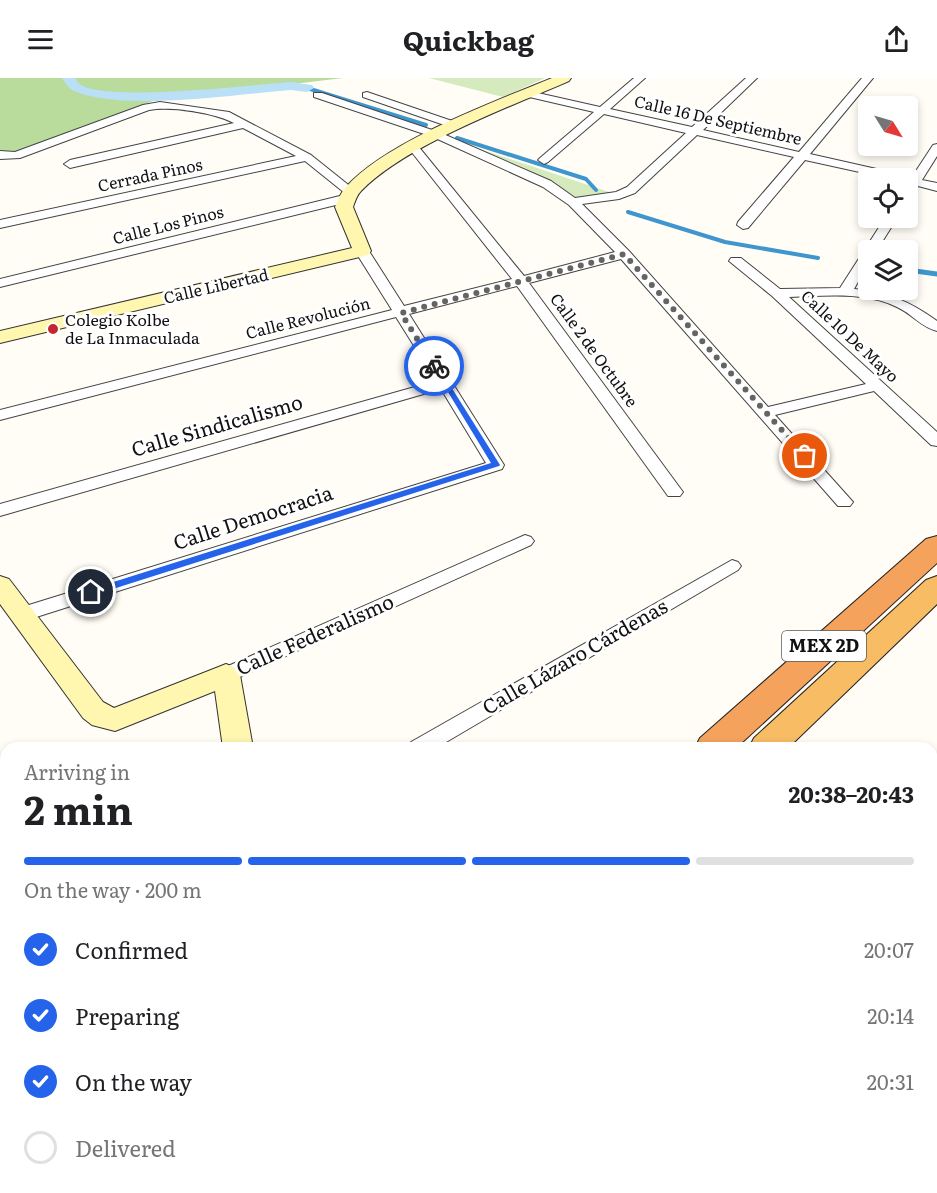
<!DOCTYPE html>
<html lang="en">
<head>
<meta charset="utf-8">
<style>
	body { margin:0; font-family:Literata,serif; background:#f6f6f6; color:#202124; height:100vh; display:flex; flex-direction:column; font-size:22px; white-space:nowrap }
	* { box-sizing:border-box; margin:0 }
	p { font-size:20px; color:#757577 }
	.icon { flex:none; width:33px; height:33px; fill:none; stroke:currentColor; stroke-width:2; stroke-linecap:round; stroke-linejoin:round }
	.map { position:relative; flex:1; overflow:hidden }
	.details { position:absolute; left:0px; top:664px; width:938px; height:452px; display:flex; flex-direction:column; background:#fff; border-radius:18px 18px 0 0; box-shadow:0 3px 9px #0003 }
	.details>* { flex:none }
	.needle { width:39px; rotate:127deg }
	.controls { position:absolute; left:858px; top:18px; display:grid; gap:12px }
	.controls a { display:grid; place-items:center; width:60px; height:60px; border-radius:6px; background:#fff; box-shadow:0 3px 9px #0003; font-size:30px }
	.pin { position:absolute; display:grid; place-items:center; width:51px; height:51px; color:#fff; margin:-26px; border:3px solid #fff; border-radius:50%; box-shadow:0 2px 6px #0007 }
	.courier { position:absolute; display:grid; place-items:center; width:60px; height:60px; margin:-30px; border:4px solid #2563eb; border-radius:50%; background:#fff; color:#222; box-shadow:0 2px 8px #0007 }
	.overview em { font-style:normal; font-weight:700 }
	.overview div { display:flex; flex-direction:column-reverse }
	.overview { display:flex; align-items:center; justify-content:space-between; height:102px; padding:0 24px }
	h1 { font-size:39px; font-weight:700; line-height:45px }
	.bar { display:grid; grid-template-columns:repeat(4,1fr); gap:9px 6px; align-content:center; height:72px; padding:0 24px }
	.bar i { height:8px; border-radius:4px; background:#e0e0e0 }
	.bar .on { background:#2563eb }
	.bar p { grid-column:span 4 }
	ol { padding:0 24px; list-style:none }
	li { display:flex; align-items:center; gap:18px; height:66px }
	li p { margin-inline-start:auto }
	li .icon { padding:6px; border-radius:50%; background:#2563eb; color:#fff; stroke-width:4 }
	li:last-child { color:#757577 }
	li i { width:33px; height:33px; border:3px solid #e0e0e0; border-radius:50% }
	header { display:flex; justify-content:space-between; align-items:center; height:78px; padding:0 24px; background:#fff; font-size:27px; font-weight:700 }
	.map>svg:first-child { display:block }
	.green { fill:#d5ebbd }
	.forest { fill:#b9dc9c }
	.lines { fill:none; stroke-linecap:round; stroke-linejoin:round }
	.stream-far1 { stroke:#3f96cf; stroke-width:4 }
	.stream { stroke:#3f96cf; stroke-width:5 }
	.canal { fill:#b9e0f7; fill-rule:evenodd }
	.minor-casing { stroke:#444; stroke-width:2 }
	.secondary-casing { stroke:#333; stroke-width:2 }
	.trunk-casing { stroke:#222; stroke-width:2 }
	.motorway-casing { stroke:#222; stroke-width:2 }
	.minor { fill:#fff; fill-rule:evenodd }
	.secondary { fill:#fff6b0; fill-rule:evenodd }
	.trunk { fill:#f7bc64; fill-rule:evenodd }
	.motorway { fill:#f5a25d; fill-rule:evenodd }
	.route { fill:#2563eb }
	.done { stroke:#646461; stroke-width:6; stroke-dasharray:0 10.8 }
	.poi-dot { fill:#c4262e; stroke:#fff; stroke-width:2 }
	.labels { text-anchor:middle; stroke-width:6; stroke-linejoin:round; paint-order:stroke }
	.far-street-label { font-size:16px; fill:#111; stroke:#fff }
	.far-poi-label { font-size:16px; fill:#111; stroke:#fff; text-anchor:start }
	.shield { fill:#fff; stroke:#585858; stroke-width:1.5 }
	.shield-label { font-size:18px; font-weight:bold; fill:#111 }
	.street-label { font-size:20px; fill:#111; stroke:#fff }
</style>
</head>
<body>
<header><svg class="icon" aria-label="menu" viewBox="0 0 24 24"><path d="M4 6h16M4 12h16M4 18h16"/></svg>Quickbag<svg class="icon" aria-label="share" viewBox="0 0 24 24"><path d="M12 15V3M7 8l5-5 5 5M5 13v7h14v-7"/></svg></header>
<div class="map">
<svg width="937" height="1115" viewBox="0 0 937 1115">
	<rect width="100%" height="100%" fill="#fffdf5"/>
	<g class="green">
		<polygon points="429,0 545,0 503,19"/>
		<polygon points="444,59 621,118 577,125"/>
	</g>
	<polygon class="forest" points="0,0 343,0 153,23 0,82"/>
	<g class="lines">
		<g class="stream-far1">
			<polyline points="307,10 426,47"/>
			<polyline points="457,60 586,101 596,112"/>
			<polyline points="628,134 725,164 818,180"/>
		</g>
		<polyline class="stream" points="908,192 937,196"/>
		<path class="canal" d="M62,0H75C77,2 78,6 81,7C108,24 252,7 291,4L312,7L314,10L307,14L291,12C235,16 124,34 74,13C69,11 65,5 62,0Z"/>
		<defs>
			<g id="minor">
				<path d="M634,0H645L610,31L692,49L746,0H757L703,52L799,74L862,0H873L810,76L912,99L933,67L937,66V78L922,102L937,105V113L918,108L912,117L908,118V100H887L805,82L748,150L743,151L737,147L738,144L794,79L697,57L635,115L619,121L582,126L629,173L768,329L866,306L772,218L729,183L731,180H741L780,211L840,210L885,140H897L877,172H868V186L854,211C886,213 911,224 937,243V253C922,250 911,235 897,229C864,213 824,218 789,219L937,354V368L931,367L874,313L775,337L853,424L850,428H838L621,181L529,205L680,410L683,414L680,418H668L517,208L409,236L504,387L502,391L30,541L23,543L16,541L13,536L16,531L486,385L441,311L0,438V426L436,303L396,239L0,342V332L392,232L355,173L357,170H367L404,228L512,201L410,72V68H418L524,198L615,174L569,127L543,109L433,59L314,19V15H322L441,55L551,103L575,120L616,114L627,109L686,55L604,36L548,84L544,86L538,82L540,80L594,34L525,18L524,16L529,13L600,29Z"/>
				<polygon points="367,14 461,46 463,48 457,51 453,50 363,19 363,15"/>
				<path d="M160,24L229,34L311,77L356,113L350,117L346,116L305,83L0,150V142L296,78L243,50L70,90L64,86L70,82L234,45C214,35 172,28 149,32L20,80L0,81V73L15,74L143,27Z"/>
				<polygon points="344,117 350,121 348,124 0,209 0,201"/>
				<polygon points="525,457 531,459 534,463 531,467 233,602 226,605 219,602 216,597 219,592"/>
				<polygon points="732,482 738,484 741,488 738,492 436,670 409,670 411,664"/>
				<polygon points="932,906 937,908 937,934 932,932"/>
				<polygon points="61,1110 91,1110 89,1115 59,1115"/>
				<polygon points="484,1110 516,1110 518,1115 486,1115"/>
			</g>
			<g id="secondary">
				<path d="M552,0H571L569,3C509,29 406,67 361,113C357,117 355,123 353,129L371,173L368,177L0,265V253L352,170L335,129C338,122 341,114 346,109C387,63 494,24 552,0Z"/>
				<polygon points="0,498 9,501 103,624 114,630 216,590 226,586 236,590 240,597 253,670 223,670 215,613 115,653 92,647 83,640 0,526"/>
				<polygon points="454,1110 495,1110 493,1115 452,1115"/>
			</g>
			<g id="trunk">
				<polygon points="937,498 937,526 788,670 749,670 754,660 926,502"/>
				<polygon points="337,1110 385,1110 383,1115 335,1115"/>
			</g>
			<g id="motorway">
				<polygon points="937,458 937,485 736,670 695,670 700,660 926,461"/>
				<polygon points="266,1110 317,1110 315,1115 264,1115"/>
			</g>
		</defs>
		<use href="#minor" class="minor-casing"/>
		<use href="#secondary" class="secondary-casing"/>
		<use href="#trunk" class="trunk-casing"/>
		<use href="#motorway" class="motorway-casing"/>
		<use href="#minor" class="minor"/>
		<use href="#secondary" class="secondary"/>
		<use href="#trunk" class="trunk"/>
		<use href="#motorway" class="motorway"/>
	</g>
	<polygon class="route" points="431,286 438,288 500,387 499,388 94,517 88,517 88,512 491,385"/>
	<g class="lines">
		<polyline class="done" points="434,288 401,235 624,176 805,378"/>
	</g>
	<circle class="poi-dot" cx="53" cy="251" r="6"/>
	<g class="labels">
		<g class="far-street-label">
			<text transform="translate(718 42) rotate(13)" y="6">Calle 16 De Septiembre</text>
			<text transform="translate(150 97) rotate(-12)" y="6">Cerrada Pinos</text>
			<text transform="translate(168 147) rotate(-14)" y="6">Calle Los Pinos</text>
			<text transform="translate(216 208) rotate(-13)" y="6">Calle Libertad</text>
			<text transform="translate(308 240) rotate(-14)" y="6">Calle Revolución</text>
			<text transform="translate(850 258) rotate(43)" y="6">Calle 10 De Mayo</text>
			<text transform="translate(594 272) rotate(54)" y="6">Calle 2 de Octubre</text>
		</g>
		<g class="far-poi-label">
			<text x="65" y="248">Colegio Kolbe<tspan x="65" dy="18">de La Inmaculada</tspan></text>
		</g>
		<rect class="shield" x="782" y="553" width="84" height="30" rx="4.5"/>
		<g class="shield-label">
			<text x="824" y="574">MEX 2D</text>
		</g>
		<g class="street-label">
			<text transform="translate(217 348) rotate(-16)" y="7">Calle Sindicalismo</text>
			<text transform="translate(253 440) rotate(-18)" y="7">Calle Democracia</text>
			<text transform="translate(315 557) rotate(-24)" y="7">Calle Federalismo</text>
			<text transform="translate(575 579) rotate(-30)" y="7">Calle Lázaro Cárdenas</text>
		</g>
	</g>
</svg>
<div class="controls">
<a><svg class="needle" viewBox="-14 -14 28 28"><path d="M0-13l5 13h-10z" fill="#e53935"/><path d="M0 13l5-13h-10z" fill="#757577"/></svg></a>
<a><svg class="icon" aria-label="locate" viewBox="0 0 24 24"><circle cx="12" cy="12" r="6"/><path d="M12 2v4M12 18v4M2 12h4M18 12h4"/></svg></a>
<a><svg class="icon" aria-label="layers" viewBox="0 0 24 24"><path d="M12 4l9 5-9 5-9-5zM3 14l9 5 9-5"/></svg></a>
</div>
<div class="pin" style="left:805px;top:378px;background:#ea580c"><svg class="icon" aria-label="bag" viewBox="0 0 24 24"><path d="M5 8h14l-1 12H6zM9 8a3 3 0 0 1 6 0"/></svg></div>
<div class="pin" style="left:91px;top:514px;background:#1f2937"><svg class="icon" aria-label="home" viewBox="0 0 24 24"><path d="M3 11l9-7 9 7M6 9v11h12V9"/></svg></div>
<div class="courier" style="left:434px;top:288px"><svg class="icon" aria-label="bike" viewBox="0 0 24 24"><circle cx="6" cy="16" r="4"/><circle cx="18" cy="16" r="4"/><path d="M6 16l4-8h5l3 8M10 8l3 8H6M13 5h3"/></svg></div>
<section class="details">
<div class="overview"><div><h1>2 min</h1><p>Arriving in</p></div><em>20:38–20:43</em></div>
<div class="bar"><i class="on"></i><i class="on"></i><i class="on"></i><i></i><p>On the way · 200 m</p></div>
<ol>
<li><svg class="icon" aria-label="check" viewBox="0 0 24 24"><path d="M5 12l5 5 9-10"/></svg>Confirmed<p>20:07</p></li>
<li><svg class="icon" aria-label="check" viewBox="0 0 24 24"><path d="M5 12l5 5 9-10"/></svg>Preparing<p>20:14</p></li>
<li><svg class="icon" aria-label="check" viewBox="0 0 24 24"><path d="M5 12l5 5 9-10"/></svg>On the way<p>20:31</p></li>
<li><i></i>Delivered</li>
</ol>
</section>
</div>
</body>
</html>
